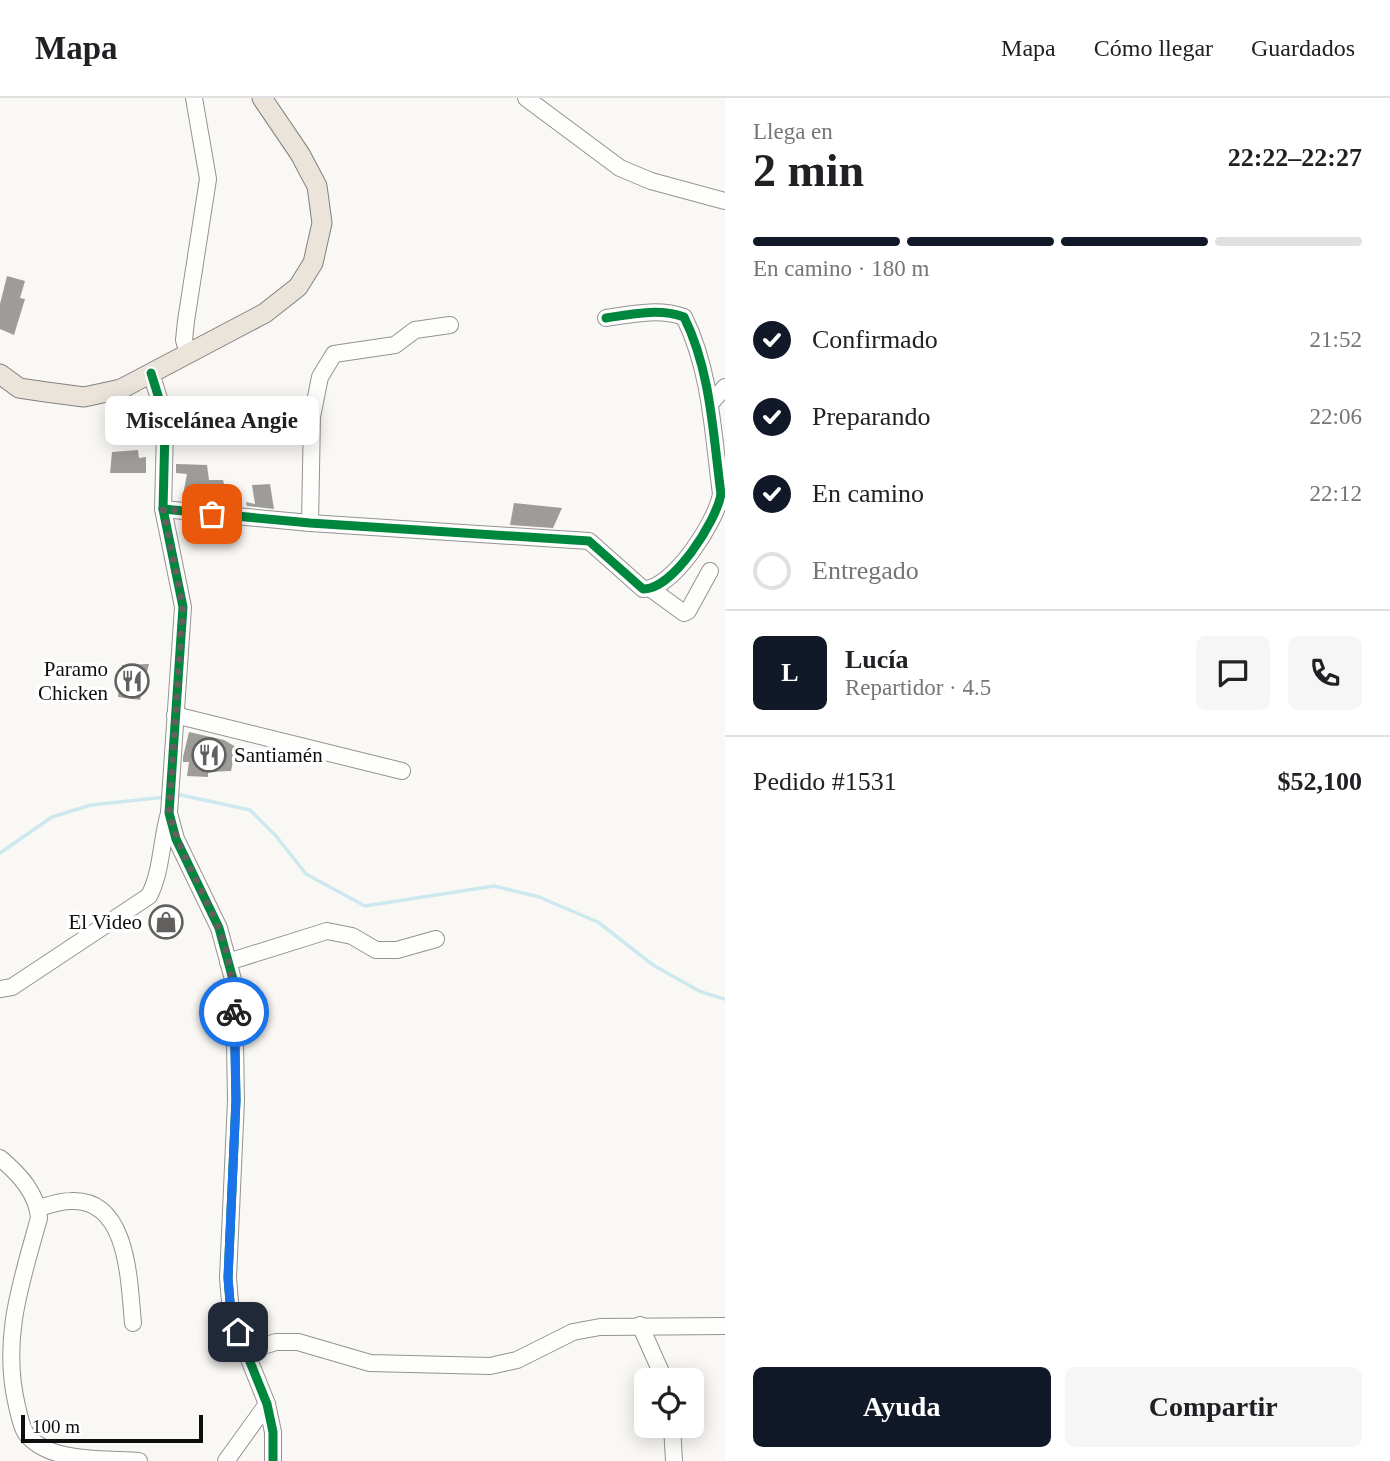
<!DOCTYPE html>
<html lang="es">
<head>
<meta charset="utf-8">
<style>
	body { margin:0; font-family:Georgia,serif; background:#f6f6f6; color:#202124; height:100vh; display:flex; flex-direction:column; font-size:26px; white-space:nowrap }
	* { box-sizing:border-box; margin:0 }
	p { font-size:23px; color:#757577 }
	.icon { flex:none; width:38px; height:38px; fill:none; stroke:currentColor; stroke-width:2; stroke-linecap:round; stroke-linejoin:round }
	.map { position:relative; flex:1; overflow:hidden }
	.sheet { display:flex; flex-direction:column; background:#fff; width:665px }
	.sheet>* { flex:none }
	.controls { position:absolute; left:634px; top:1270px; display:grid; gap:14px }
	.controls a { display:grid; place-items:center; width:70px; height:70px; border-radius:10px; background:#fff; box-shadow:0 4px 18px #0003; font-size:35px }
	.scale { position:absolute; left:21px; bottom:18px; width:182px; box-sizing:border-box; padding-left:7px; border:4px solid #0e0e0e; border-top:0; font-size:19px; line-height:24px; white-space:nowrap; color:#0e0e0e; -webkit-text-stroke:5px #fff; paint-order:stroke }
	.pin { position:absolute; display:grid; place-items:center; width:60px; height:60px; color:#fff; margin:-30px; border-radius:14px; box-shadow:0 4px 10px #0006 }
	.courier { position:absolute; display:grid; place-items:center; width:70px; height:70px; margin:-35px; border:5px solid #1a73e8; border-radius:50%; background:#fff; color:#222; box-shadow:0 2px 9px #0007 }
	.bubble { position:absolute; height:49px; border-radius:10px; background:#fff; box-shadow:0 4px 18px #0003; font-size:23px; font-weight:800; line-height:49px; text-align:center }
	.overview em { font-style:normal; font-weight:800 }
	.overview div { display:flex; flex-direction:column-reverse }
	.overview { display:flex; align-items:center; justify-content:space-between; height:119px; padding:0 28px }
	h1 { font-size:46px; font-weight:800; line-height:52px }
	.bar { display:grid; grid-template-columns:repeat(4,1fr); gap:10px 7px; align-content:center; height:84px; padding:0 28px }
	.bar i { height:9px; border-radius:5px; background:#e0e0e0 }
	.bar .current { background:#111827 }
	.bar p { grid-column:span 4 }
	.line { display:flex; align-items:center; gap:18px; padding:0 28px; border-top:2px solid #e0e0e0 }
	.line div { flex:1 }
	.round { display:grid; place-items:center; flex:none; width:74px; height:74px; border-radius:10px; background:#f6f6f6 }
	ol { padding:0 28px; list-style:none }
	li { display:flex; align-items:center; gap:21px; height:77px }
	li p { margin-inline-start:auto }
	li .icon { padding:7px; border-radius:50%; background:#111827; color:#fff; stroke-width:4 }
	li:last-child { color:#757577 }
	li i { width:38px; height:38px; border:4px solid #e0e0e0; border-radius:50% }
	.action { display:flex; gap:14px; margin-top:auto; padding:14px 28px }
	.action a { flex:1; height:80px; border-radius:10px; background:#111827; color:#fff; font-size:28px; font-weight:800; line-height:80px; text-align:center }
	.action a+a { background:#f6f6f6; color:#202124 }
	header { display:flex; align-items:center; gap:42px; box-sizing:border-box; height:98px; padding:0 35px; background:#fff; border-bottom:2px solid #e0e0e0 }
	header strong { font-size:33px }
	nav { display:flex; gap:38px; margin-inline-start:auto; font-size:24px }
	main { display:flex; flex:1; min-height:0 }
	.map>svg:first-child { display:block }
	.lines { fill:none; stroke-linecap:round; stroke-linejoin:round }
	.stream { stroke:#cee8f0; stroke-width:3.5 }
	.building { fill:#9e9c99 }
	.minor-casing { stroke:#949392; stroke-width:18 }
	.major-casing { stroke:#82817f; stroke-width:21 }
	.minor { stroke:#fefefd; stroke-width:16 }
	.major { stroke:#eae4db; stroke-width:19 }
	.cycleway-casing { stroke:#fff; stroke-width:13 }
	.cycleway { stroke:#00873e; stroke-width:9 }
	.done { stroke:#61605e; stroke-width:7; stroke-dasharray:0 12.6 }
	.route { stroke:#1a73e8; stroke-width:9 }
	.labels { text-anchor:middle; stroke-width:7; stroke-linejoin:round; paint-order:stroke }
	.poi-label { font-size:21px; fill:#0e0e0e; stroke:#fff; text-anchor:end }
</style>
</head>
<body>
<header>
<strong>Mapa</strong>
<nav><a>Mapa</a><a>Cómo llegar</a><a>Guardados</a></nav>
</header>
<main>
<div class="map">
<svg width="725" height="1363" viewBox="0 0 725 1363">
	<rect width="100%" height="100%" fill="#faf8f4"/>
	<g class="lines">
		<g class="stream">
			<polyline points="174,698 181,697 250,712 276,738 306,776 365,808 494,788 539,799 598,824 653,867 701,894 725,901"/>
			<polyline points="0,755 52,719 91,707 166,699"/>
		</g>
	</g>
	<g class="building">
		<polygon points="7,178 25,183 20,200 25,201 14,237 0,231 0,206"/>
		<polygon points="138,352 139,360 146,359 146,375 110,375 112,354"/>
		<polygon points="176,366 207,367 209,382 223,382 227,396 222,398 183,397 187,376 176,375"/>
		<polygon points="270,386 274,411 247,408 246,404 255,406 252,387"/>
		<polygon points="514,405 562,410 553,430 510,427"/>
		<polygon points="149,566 140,602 118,599 122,567"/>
		<polygon points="189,634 224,642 236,649 231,673 208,674 208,679 187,678 189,664 183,664 183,659"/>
		<polygon points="169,810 175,833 162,833 155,814"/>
	</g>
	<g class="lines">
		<defs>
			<g id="minor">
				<polyline points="526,0 620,70 651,83 725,103"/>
				<polyline points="188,255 184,242 186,223 208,81 194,0"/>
				<polyline points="151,275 161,307 165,332 163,411 183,509 169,715 176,741 219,830 234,885 236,1002 228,1180 230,1204 238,1234 267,1306 273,1334 273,1363"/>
				<polyline points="710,306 725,289"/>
				<path d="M163,411L310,425L589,443L643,491C673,492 717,422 721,396C713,337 711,273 684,219C659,210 632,216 606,220"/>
				<polyline points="310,425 312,319 320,279 334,256 395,247 415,232 450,227"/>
				<polyline points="651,491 684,515 688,513 710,473"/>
				<polyline points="175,617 402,673"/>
				<polyline points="228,864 327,833 352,838 376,852 397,852 436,841"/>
				<path d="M0,891L12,889L149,798C162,773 161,742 169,715"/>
				<path d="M0,1060C19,1076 37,1095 39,1120C21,1185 1,1241 17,1308C22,1330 23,1339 44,1350C69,1363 112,1361 139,1363"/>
				<path d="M39,1110C49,1107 60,1103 71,1103C129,1100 129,1185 133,1225"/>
				<polyline points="640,1227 665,1283"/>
				<polyline points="247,1253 276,1244 298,1244 370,1265 490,1268 517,1262 573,1234 600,1229 725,1228"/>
				<polyline points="672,1328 674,1363"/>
				<polyline points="226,1363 267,1306"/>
			</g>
			<polyline id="major" points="0,276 19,290 46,294 84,299 121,291 265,215 298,189 313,165 322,125 317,88 300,56 262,0"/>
		</defs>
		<use href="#minor" class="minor-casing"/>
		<use href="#major" class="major-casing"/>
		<use href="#minor" class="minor"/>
		<use href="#major" class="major"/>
		<defs>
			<g id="cycleway">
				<polyline points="151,275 161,307 165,332 163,411 183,509 169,715 176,741 219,830 234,885 236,1002 228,1180 230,1204 238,1234 267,1306 273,1334 273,1363"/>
				<path d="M163,411L310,425L589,443L643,491C673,492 717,422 721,396C713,337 711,273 684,219C659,210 632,216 606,220"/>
			</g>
		</defs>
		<use href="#cycleway" class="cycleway-casing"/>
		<use href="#cycleway" class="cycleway"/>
	</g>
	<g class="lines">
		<path class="done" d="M212,416L163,411L183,509L169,715C180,756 202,790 218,829C229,856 234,885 234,914"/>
		<polyline class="route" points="234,914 236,1002 228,1180 230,1204 238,1234"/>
	</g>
	<defs>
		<symbol id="restaurant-ring" viewBox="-11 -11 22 22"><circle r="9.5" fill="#fff" stroke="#61605e" stroke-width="1.5"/><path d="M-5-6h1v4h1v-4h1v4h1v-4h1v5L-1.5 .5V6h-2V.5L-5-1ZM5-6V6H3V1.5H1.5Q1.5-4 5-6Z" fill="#61605e"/></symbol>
		<symbol id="shop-ring" viewBox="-11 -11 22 22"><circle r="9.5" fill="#fff" stroke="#61605e" stroke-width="1.5"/><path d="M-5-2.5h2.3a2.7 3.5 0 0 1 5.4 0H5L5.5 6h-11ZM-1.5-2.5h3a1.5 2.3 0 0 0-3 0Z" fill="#61605e"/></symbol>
	</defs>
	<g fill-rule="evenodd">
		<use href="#restaurant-ring" x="113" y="564" width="38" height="38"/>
		<use href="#restaurant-ring" x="190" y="638" width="38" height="38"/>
		<use href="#shop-ring" x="147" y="805" width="38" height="38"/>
	</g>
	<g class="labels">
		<g class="poi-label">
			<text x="108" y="578">Paramo<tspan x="108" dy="24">Chicken</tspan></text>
			<text x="234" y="664" text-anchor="start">Santiamén</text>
			<text x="142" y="831">El Video</text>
		</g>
	</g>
</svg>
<div class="controls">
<a><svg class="icon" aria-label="locate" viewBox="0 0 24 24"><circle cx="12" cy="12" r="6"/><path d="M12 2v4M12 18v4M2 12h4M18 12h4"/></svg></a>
</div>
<div class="scale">100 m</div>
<div class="pin" style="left:212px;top:416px;background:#ea580c"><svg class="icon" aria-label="bag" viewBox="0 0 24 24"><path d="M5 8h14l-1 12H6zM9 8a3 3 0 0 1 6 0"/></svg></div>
<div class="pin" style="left:238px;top:1234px;background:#1f2937"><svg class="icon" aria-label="home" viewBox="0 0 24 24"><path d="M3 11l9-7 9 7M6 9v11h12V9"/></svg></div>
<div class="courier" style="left:234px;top:914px"><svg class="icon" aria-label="bike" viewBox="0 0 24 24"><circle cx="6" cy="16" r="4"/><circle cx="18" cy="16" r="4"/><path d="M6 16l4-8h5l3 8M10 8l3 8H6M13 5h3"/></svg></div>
<div class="bubble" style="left:105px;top:298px;width:214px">Miscelánea Angie</div>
</div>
<section class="sheet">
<div class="overview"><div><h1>2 min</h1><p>Llega en</p></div><em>22:22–22:27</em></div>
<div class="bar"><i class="current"></i><i class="current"></i><i class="current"></i><i></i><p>En camino · 180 m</p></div>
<ol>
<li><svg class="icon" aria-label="check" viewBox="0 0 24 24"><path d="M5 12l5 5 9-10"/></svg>Confirmado<p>21:52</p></li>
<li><svg class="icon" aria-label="check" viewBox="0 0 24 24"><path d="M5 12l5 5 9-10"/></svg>Preparando<p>22:06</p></li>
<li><svg class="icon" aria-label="check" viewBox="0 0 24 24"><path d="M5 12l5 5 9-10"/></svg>En camino<p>22:12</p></li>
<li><i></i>Entregado</li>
</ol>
<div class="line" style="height:126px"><b class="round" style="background:#111827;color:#fff">L</b><div><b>Lucía</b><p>Repartidor · 4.5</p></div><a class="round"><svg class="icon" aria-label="chat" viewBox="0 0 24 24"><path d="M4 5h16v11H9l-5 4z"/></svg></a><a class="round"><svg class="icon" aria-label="phone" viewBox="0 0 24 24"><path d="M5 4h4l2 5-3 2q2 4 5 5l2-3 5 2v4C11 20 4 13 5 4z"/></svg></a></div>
<div class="line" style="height:91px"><div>Pedido #1531</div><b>$52,100</b></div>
<div class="action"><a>Ayuda</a><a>Compartir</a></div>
</section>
</main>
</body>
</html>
